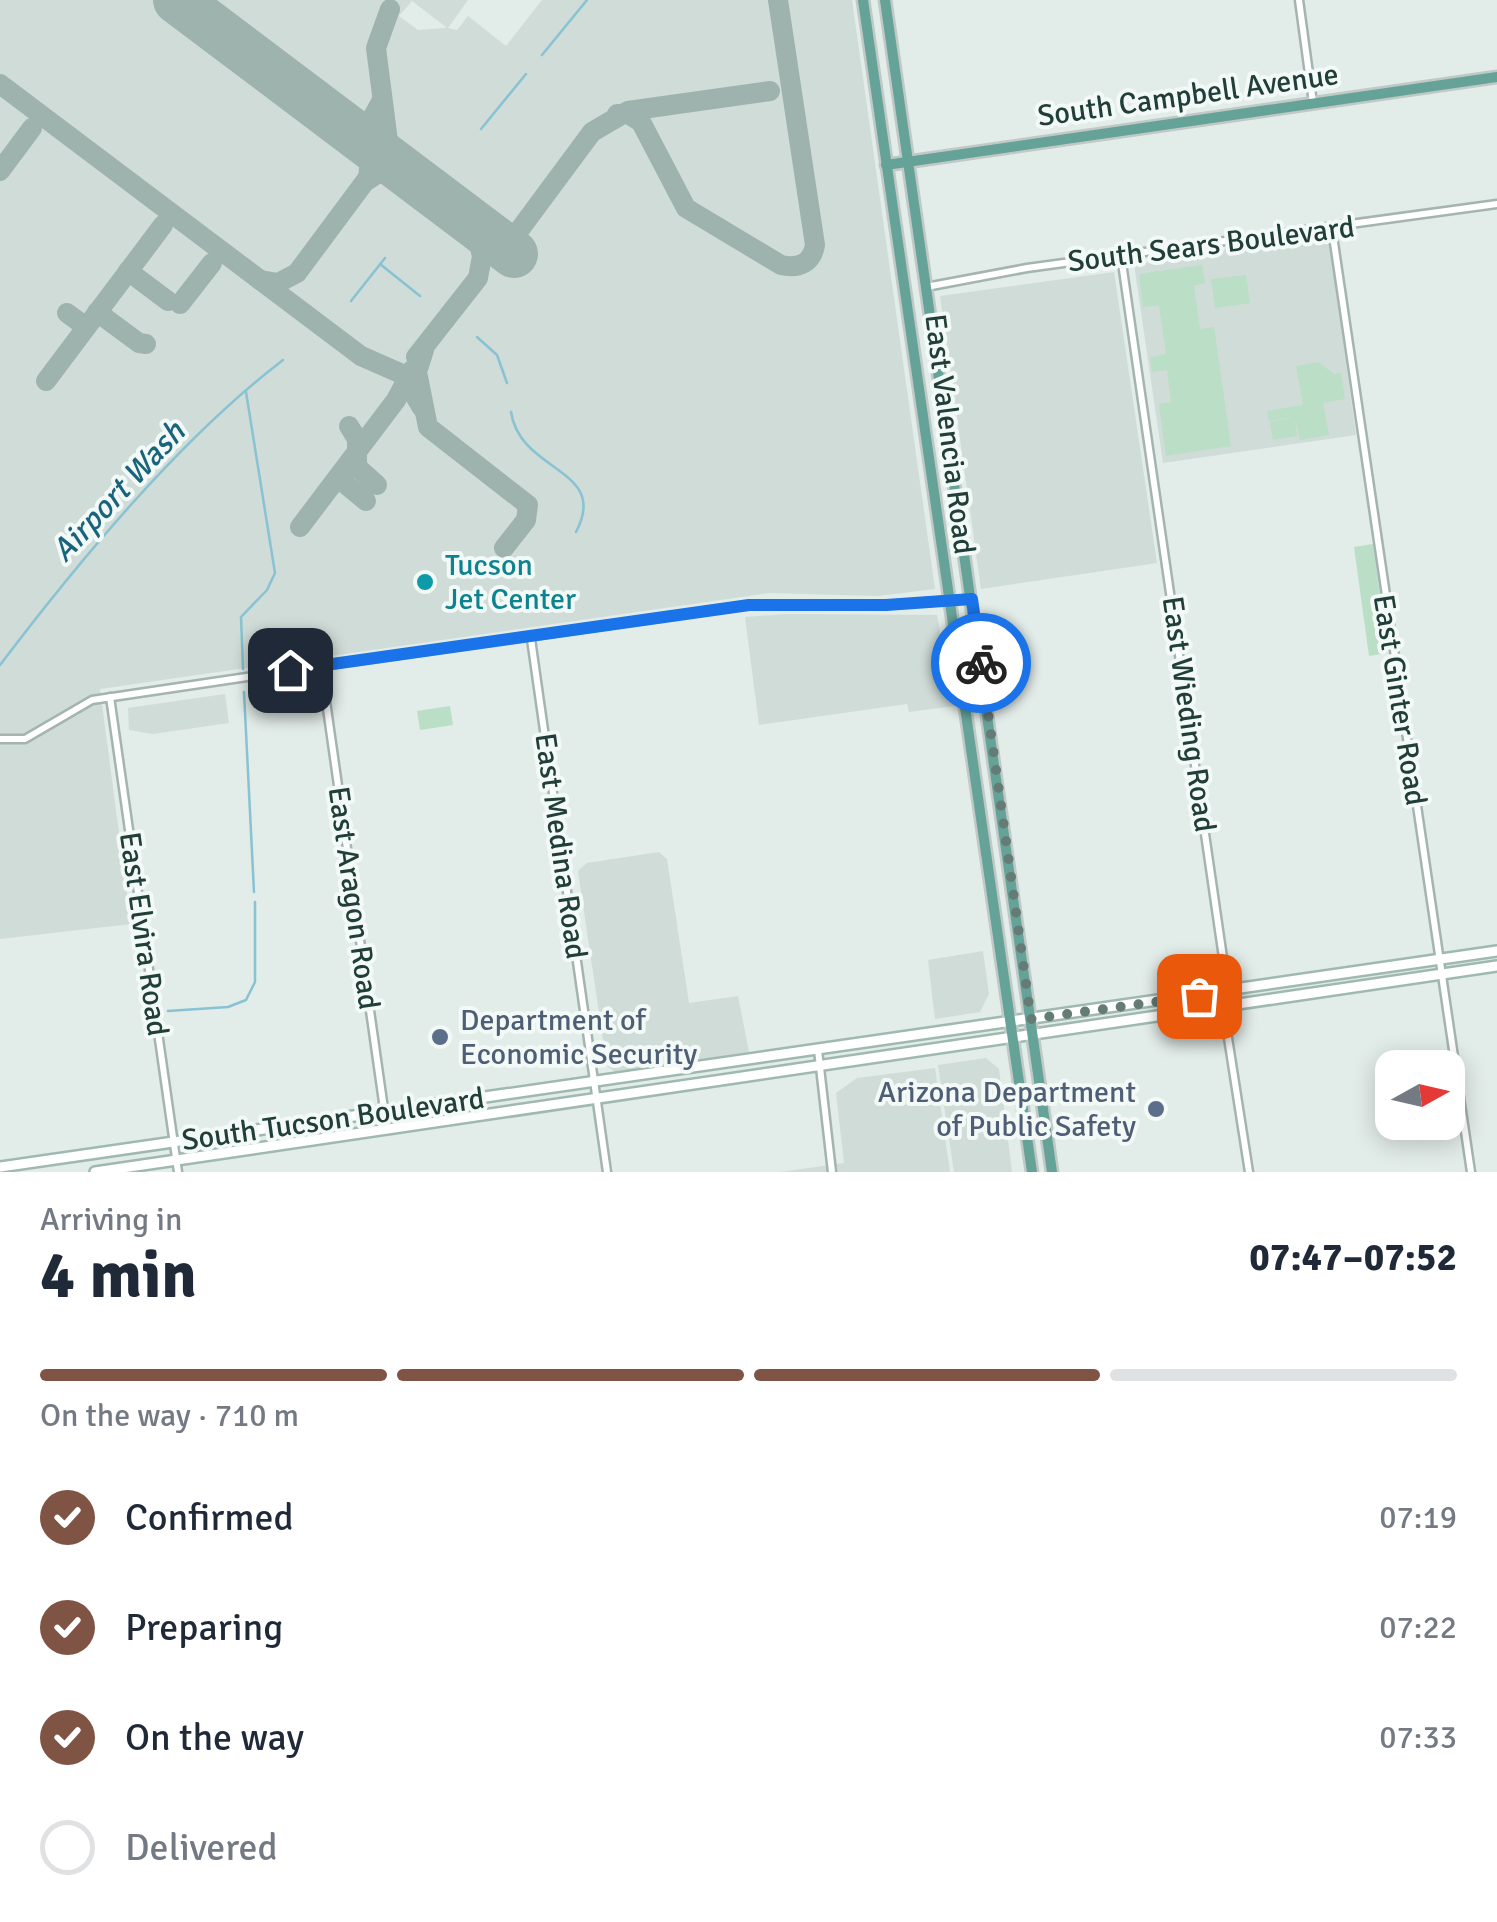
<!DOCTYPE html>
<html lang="en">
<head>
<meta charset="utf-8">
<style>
	body { margin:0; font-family:Signika,sans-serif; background:#f6f6f7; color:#1f2937; height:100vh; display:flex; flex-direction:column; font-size:38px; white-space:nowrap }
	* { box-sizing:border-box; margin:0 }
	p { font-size:32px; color:#747a83 }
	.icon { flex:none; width:55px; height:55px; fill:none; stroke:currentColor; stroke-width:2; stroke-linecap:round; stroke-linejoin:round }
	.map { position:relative; height:1172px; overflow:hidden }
	.panel { display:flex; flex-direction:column; background:#fff; flex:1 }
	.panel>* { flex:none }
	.needle { width:65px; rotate:82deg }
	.buttons { position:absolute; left:1375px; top:1050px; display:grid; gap:20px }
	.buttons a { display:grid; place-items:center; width:90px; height:90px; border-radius:20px; background:#fff; box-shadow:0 5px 25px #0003; font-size:50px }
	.pin { position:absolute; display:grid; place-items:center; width:85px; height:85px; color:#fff; margin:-42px; border-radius:20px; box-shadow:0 5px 15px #0006 }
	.courier { position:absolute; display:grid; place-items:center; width:100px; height:100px; margin:-50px; border:8px solid #1a73e8; border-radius:50%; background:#fff; color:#222; box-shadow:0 2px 12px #0007 }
	.headline em { font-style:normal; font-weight:800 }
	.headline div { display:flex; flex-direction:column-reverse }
	.headline { display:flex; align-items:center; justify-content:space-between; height:170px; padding:0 40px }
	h1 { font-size:65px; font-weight:800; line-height:75px }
	.bar { display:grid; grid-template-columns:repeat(4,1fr); gap:15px 10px; align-content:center; height:120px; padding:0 40px }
	.bar i { height:12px; border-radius:8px; background:#e0e1e3 }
	.bar .selected { background:#805445 }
	.bar p { grid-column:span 4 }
	ol { padding:0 40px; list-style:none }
	li { display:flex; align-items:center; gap:30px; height:110px }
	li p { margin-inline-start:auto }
	li .icon { padding:10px; border-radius:50%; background:#805445; color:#fff; stroke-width:4 }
	li:last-child { color:#747a83 }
	li i { width:55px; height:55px; border:5px solid #e0e1e3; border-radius:50% }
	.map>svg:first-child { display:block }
	.built { fill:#d0dcd7; fill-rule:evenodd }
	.green { fill:#badec6 }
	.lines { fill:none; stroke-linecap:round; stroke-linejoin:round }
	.stream { stroke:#88c2d3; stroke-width:2.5 }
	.taxiway { stroke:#9eb3ae; stroke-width:20 }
	.runway { stroke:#9eb3ae; stroke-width:48 }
	.minor-casing { stroke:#a4b4b0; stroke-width:11 }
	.secondary-casing { stroke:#9fb9b1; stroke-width:14 }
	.primary-casing { stroke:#c1c9c7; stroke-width:15 }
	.minor { stroke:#fff; stroke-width:6 }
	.secondary { stroke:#fff; stroke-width:9 }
	.primary { stroke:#65a398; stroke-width:10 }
	.done { stroke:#657b76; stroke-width:10; stroke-dasharray:0 18 }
	.route { stroke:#1a73e8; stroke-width:12 }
	.culture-dot { fill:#0f9aa8; stroke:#f2f9f6; stroke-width:4 }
	.service-dot { fill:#5c6f8a; stroke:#f2f9f6; stroke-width:4 }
	.labels { text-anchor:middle; stroke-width:8; stroke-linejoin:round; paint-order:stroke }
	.street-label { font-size:30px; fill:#213e38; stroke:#f2f9f6 }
	.culture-label { font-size:30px; fill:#0d838f; stroke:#f2f9f6; text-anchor:start }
	.service-label { font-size:30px; fill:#4e5e75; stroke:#f2f9f6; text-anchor:start }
	.water-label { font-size:32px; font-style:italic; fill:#19647c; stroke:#f2f9f6 }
</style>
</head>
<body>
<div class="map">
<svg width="1497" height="1172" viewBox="0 0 1497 1172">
	<rect width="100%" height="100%" fill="#e2ece8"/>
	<g class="built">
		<path d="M0,0H468L448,28L457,30L468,16L506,46L542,0H852L935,589L878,596L769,593L100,689L131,924L0,939ZM412,1L446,27L445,28L418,30L399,16Z"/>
		<polygon points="1328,233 1356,435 1163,463 1134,264"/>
		<polygon points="1114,272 1157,563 981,589 940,296"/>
		<polygon points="786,614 937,615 954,706 909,712 907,704 759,725 745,617"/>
		<polygon points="225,694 229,723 153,734 129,730 128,708"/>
		<polygon points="659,852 667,859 689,1003 738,996 749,1052 615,1072 607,1066 578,871 587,863"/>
		<polygon points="983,951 989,994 980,1012 935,1019 928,960"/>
		<polygon points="986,1058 999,1069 1012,1172 954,1172 938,1065"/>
		<polygon points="935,1068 950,1172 780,1172 844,1163 836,1093 857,1078"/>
	</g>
	<g class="green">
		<polygon points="1202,265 1205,283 1194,286 1200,329 1214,327 1231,446 1166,456 1159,404 1171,402 1167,370 1152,372 1150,357 1166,354 1159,305 1143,307 1139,274"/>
		<polygon points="1246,275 1250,303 1215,308 1211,279"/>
		<polygon points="1318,362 1334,374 1341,373 1345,399 1323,403 1329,435 1300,440 1295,419 1297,436 1273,440 1270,422 1296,417 1269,421 1267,411 1303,405 1296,366"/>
		<polygon points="1373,544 1388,653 1369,656 1354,547"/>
		<polygon points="450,706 453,725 420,730 417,711"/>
	</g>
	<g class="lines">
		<g class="stream">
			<polyline points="542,55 587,0"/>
			<polyline points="481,129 526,74"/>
			<polyline points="380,264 420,296"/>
			<polyline points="351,301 385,258"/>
			<polyline points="477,337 497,355 507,383"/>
			<path d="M511,412C520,473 610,468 576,532"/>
			<path d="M0,665C79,561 179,440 283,360"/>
			<polyline points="243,669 241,617 267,590 275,573 246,392"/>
			<polyline points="244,692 254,892"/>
			<polyline points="168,1011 228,1007 246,1000 255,982 255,902"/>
		</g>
		<g class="taxiway">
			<polyline points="0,84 361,356 402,374 422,408"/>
			<path d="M617,114H628L641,122L686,208L781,265C799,269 812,263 815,245L778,0"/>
			<polyline points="340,122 353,127 370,122 382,100"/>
			<polyline points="360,138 370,159 368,178"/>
			<polyline points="0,171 32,128"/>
			<polyline points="368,180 380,172 406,172"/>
			<polyline points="506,248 592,132 628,111 770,91"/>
			<polyline points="128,271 168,301"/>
			<polyline points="260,280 278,283 297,273 384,156 388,141 376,48 390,9"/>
			<polyline points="180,304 212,263"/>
			<polyline points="97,312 139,343 146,344"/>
			<polyline points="67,313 86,327"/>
			<polyline points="424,350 417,372 428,427 528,505 526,520 504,548"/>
			<polyline points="416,357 478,278 482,256 474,224"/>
			<polyline points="46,381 163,225"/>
			<polyline points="349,426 357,439 357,467 377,485"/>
			<polyline points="345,469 343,482 366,501"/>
			<polyline points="300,527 396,400 412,370"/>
		</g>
		<polyline class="runway" points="177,0 514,254"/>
		<defs>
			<g id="minor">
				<polyline points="1299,0 1313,103"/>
				<polyline points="1332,229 1471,1172"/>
				<polyline points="1121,256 1228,992 1223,1006 1249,1172"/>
				<polyline points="926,287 1027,268 1497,204"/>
				<polyline points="531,639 607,1172"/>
				<polyline points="321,666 387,1130"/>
				<polyline points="110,697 178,1172"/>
				<polyline points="0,739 25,739 92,700 321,666 749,605 886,605 971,599"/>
				<polyline points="818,1050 832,1172"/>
			</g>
			<g id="secondary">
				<polyline points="0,1167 1497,951"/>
				<polyline points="95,1172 1497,966"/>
			</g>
			<g id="primary">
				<polyline points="863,0 1032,1172"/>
				<polyline points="885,0 1052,1172"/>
				<polyline points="886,165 1497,77"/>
			</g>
		</defs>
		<use href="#minor" class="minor-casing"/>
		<use href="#secondary" class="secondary-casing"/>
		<use href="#primary" class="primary-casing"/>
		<use href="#minor" class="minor"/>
		<use href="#secondary" class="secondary"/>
		<use href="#primary" class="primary"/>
	</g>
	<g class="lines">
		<polyline class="done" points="981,663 1031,1019 1199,996"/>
		<polyline class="route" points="290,670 749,605 886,605 972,599 981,663"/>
	</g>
	<circle class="culture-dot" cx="425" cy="582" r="10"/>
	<g class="service-dot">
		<circle cx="440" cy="1037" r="10"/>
		<circle cx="1156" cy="1109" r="10"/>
	</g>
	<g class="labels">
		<g class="street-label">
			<text transform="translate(1188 95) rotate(-8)" y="10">South Campbell Avenue</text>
			<text transform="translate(1211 244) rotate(-7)" y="10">South Sears Boulevard</text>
			<text transform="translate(950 434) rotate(83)" y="10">East Valencia Road</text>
			<text transform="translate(1400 700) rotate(81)" y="10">East Ginter Road</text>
			<text transform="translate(1189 714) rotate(82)" y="10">East Wieding Road</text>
			<text transform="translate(561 846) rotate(82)" y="10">East Medina Road</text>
			<text transform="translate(354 898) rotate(82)" y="10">East Aragon Road</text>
			<text transform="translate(144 934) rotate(82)" y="10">East Elvira Road</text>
			<text transform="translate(333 1119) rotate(-8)" y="10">South Tucson Boulevard</text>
		</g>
		<g class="culture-label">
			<text x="445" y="575">Tucson<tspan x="445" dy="34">Jet Center</tspan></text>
		</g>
		<g class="service-label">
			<text x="460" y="1030">Department of<tspan x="460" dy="34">Economic Security</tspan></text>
			<text x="1136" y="1102" text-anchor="end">Arizona Department<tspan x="1136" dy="34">of Public Safety</tspan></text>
		</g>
		<g class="water-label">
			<text transform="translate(118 491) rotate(-47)" y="11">Airport Wash</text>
		</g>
	</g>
</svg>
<div class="buttons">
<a><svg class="needle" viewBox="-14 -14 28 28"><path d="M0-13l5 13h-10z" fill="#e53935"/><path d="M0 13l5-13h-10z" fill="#747a83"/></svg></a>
</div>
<div class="pin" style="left:1199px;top:996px;background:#ea580c"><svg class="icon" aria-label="bag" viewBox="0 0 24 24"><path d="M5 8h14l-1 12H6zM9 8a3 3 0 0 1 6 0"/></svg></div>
<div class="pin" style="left:290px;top:670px;background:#1f2937"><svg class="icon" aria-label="home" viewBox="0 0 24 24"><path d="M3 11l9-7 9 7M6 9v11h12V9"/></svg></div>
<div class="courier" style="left:981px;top:663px"><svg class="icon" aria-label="bike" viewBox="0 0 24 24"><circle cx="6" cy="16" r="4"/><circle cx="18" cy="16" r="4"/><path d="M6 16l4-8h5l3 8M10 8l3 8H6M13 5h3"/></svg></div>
</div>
<section class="panel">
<div class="headline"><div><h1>4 min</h1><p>Arriving in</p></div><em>07:47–07:52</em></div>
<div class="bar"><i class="selected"></i><i class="selected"></i><i class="selected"></i><i></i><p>On the way · 710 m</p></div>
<ol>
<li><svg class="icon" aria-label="check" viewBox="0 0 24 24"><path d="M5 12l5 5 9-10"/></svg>Confirmed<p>07:19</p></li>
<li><svg class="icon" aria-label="check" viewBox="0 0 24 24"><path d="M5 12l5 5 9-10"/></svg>Preparing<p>07:22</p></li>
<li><svg class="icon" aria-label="check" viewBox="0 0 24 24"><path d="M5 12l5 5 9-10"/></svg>On the way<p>07:33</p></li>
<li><i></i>Delivered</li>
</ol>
</section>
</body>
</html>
